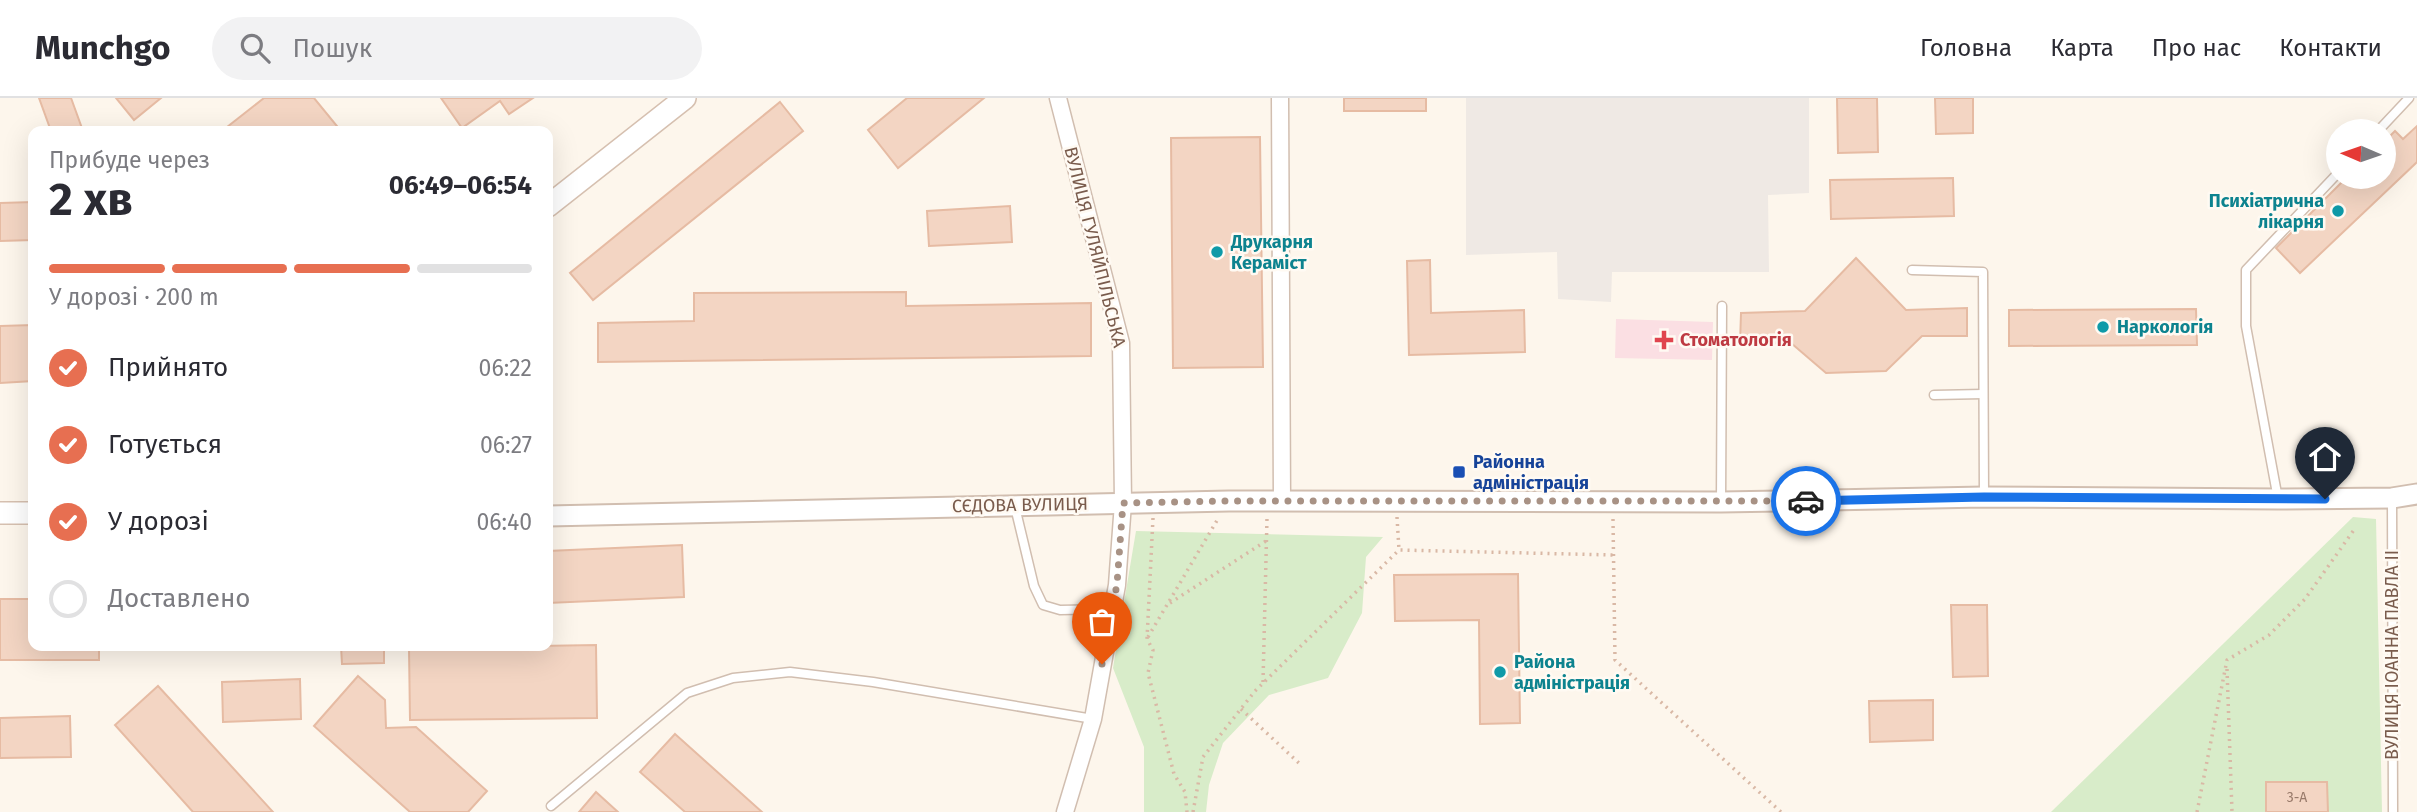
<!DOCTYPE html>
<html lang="uk">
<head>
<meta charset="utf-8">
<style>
	body { margin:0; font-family:"Fira Sans",sans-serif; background:#f2f2f3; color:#2b2b33; height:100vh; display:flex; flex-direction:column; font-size:26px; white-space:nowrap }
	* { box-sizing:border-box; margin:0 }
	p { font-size:23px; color:#7c7c81 }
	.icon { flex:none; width:38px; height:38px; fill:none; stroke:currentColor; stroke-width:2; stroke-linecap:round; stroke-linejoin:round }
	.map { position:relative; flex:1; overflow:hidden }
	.panel { position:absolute; left:28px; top:28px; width:525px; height:525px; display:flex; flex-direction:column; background:#fff; border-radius:14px; box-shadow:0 7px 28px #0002 }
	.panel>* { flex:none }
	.needle { width:46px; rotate:272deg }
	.fabs { position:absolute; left:2326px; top:21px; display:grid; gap:14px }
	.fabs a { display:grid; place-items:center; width:70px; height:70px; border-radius:50%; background:#fff; box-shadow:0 7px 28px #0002; font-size:35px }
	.pin { position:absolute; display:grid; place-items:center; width:60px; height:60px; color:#fff; margin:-72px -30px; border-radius:50% 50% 50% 0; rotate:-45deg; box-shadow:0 0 7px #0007 }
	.pin .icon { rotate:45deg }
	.courier { position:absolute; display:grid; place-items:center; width:70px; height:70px; margin:-35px; border:5px solid #1a73e8; border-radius:50%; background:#fff; color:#222; box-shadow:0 2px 9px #0007 }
	.summary em { font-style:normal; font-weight:700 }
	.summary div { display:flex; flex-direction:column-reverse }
	.summary { display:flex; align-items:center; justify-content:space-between; height:119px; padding:0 21px }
	h1 { font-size:46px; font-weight:700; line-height:52px }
	.bar { display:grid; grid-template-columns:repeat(4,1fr); gap:10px 7px; align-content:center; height:84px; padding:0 21px }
	.bar i { height:9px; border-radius:5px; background:#e1e1e2 }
	.bar .active { background:#e76f51 }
	.bar p { grid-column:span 4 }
	ol { padding:0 21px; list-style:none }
	li { display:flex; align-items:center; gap:21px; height:77px }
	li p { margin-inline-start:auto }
	li .icon { padding:7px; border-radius:50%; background:#e76f51; color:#fff; stroke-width:4 }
	li:last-child { color:#7c7c81 }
	li i { width:38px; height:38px; border:4px solid #e1e1e2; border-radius:50% }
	header { display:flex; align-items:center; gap:42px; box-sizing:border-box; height:98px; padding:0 35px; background:#fff; border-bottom:2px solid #e1e1e2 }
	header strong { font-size:33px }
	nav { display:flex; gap:38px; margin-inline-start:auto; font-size:24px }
	.search { width:490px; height:63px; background:#f2f2f3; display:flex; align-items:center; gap:18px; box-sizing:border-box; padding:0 24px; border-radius:38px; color:#7c7c81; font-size:26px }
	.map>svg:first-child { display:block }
	.industrial { fill:#efe9e4 }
	.medical { fill:#fbdfe3 }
	.green { fill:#d8ecc9 }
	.building { fill:#f3d5c3; stroke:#e6bba3; stroke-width:2 }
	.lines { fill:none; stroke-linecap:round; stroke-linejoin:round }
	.service-casing { stroke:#d1beb0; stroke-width:11 }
	.minor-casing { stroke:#d1beb0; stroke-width:19 }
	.tertiary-casing { stroke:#d1beb0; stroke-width:23 }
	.secondary-casing { stroke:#d6c0b0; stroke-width:24 }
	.path { stroke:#d9b8a5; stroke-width:3.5; stroke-dasharray:2 5; stroke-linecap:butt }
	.service { stroke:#fff; stroke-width:8 }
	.minor { stroke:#fff; stroke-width:16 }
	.tertiary { stroke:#fff; stroke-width:19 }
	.secondary { stroke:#fff; stroke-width:21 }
	.done { stroke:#a89285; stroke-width:7; stroke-dasharray:0 12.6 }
	.route { stroke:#1a73e8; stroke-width:9 }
	.culture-dot { fill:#0f9aa8; stroke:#fffaf3; stroke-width:2.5 }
	.health-dot { fill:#e0444e; stroke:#fffaf3; stroke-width:2.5 }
	.transit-dot { fill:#1a4fb4; stroke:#fffaf3; stroke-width:2.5 }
	.labels { text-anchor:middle; stroke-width:5; stroke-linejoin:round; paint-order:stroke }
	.number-label { font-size:14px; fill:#987a6a }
	.culture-label { font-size:18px; font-weight:bold; fill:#0d838f; stroke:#fffaf3; text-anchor:start }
	.street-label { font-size:18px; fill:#7a5c4d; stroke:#fffaf3 }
	.health-label { font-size:18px; font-weight:bold; fill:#be3a42; stroke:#fffaf3; text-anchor:start }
	.transit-label { font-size:18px; font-weight:bold; fill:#164399; stroke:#fffaf3; text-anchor:start }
</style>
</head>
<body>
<header>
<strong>Munchgo</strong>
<div class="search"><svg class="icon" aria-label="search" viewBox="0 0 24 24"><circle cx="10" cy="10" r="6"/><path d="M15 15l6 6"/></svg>Пошук</div>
<nav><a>Головна</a><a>Карта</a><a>Про нас</a><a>Контакти</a></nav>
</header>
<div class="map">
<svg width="2417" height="714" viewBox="0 0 2417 714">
	<rect width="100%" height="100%" fill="#fdf6ec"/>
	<polygon class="industrial" points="1466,0 1809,0 1809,95 1768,97 1769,174 1612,174 1611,204 1558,201 1557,154 1466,157"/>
	<polygon class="medical" points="1616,221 1713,224 1712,262 1615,260"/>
	<g class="green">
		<polygon points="2353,419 2376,421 2382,714 2051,714"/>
		<polygon points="1136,433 1383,439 1366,459 1362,515 1328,580 1269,597 1223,645 1209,687 1206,714 1144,714 1144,649 1113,570"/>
	</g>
	<g class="building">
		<polygon points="39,0 71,0 83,33 51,33"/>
		<polygon points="116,0 161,0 134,22"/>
		<polygon points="264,0 314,0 341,33 222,33"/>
		<polygon points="441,0 533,0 509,16 500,3 462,30"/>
		<polygon points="907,0 984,0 898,70 868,32"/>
		<rect x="1344" y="0" width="82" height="13"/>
		<polygon points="1837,0 1877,0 1878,54 1838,55"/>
		<polygon points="1935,0 1973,0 1973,35 1936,36"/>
		<polygon points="780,4 803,33 593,202 570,175"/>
		<polygon points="2417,28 2417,64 2300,175 2276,150 2347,79 2384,79 2384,44 2395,33 2403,41"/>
		<polygon points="1260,39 1263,269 1173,270 1171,40"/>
		<polygon points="1953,80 1954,118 1831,121 1830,82"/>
		<polygon points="33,104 33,142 0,143 0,105"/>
		<polygon points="1010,108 1012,144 929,148 927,113"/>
		<polygon points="1856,160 1906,212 1967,210 1967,238 1922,238 1886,273 1826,275 1791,245 1740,246 1741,215 1805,213"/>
		<polygon points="1430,162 1431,215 1524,212 1525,254 1409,257 1407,163"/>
		<polygon points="906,194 906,208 1091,205 1091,258 598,264 598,225 694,223 694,195"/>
		<polygon points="2196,211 2197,247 2009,248 2009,212"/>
		<polygon points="33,227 33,283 0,285 0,228"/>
		<polygon points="682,447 684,499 548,505 548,453"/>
		<polygon points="1518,476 1520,625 1480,626 1479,522 1395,523 1394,477"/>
		<polygon points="0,501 33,501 33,548 99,548 99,562 0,562"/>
		<polygon points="1951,507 1987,507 1988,578 1953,579"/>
		<polygon points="596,547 597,620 410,622 409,550"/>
		<polygon points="341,548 384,548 384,565 342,566"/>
		<polygon points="358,578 385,602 386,630 416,629 487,693 468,714 410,714 314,628"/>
		<polygon points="300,581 301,621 223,624 222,584"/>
		<polygon points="158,588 192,625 273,714 193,714 115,627"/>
		<polygon points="1933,602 1933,642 1870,644 1869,603"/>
		<polygon points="70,618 71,659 0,660 0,620"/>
		<polygon points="675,636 762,714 685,714 640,674"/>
		<polygon points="2266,684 2327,684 2328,714 2266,714"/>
		<polygon points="596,694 618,714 579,714"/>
	</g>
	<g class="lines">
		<defs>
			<g id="service">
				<polyline points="2378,33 2409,0"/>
				<polyline points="1912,172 1983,174 1984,399"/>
				<polyline points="1934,297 1983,296"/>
				<polyline points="2392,400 2393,714"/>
				<polyline points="2278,401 2246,228 2246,172 2338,75"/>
				<polyline points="1721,404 1722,208"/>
				<polyline points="1015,409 1034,488 1043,507 1060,512 1111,511"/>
				<polyline points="551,708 687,595 733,580 790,574 873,584 1093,621"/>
			</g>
			<g id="minor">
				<polyline points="1058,0 1121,245 1123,405 1117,487 1093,621 1065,714"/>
				<polyline points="1280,0 1282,403"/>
			</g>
			<polyline id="tertiary" points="548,418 1229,403 1721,404 1984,399 2278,401 2392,400 2417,396"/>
			<g id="secondary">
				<polyline points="548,108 685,0"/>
				<polyline points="0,415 33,415"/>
			</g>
		</defs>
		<use href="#service" class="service-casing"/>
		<use href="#minor" class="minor-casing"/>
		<use href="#tertiary" class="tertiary-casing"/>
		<use href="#secondary" class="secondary-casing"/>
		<g class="path">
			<polyline points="1397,419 1399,452"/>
			<polyline points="1153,420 1147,541 1153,552 1148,575 1174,676 1185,694 1187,714"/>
			<polyline points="1613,421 1615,562 1781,714"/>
			<polyline points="1170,505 1266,443"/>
			<polyline points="1148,539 1219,419"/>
			<polyline points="2227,571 2232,714"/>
			<polyline points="1263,584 1267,420"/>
			<polyline points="1241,611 1301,667"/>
			<polyline points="1193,714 1203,659 1255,593 1399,452 1613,457"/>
			<polyline points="2197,714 2227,562 2269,537 2305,501 2356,429"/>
		</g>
		<use href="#service" class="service"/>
		<use href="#minor" class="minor"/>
		<use href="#tertiary" class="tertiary"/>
		<use href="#secondary" class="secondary"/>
	</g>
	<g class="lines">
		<polyline class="done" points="1102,566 1117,486 1123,405 1229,403 1806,403"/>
		<polyline class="route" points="1806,403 1984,399 2325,401"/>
	</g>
	<g class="culture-dot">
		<circle cx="2338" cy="113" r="7"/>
		<circle cx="1217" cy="154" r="7"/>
		<circle cx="2103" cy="229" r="7"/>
		<circle cx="1500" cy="574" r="7"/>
	</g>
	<path class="health-dot" d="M1660.5 231.5h7v7h7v7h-7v7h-7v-7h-7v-7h7z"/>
	<rect class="transit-dot" x="1452" y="367" width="14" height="14" rx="3.5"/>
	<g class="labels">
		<g class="number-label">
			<text x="2297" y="704">3-A</text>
		</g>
		<g class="culture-label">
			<text x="2324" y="109" text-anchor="end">Психіатрична<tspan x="2324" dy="21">лікарня</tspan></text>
			<text x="1231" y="150">Друкарня<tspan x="1231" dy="21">Кераміст</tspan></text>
			<text x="2117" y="235">Наркологія</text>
			<text x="1514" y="570">Района<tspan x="1514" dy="21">адміністрація</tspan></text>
		</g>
		<g class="street-label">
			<text transform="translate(1095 149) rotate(76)" y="6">ВУЛИЦЯ ГУЛЯЙПІЛЬСЬКА</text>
			<text transform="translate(1020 407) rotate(-1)" y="6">СЄДОВА ВУЛИЦЯ</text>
			<text transform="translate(2392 557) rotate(-90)" y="6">ВУЛИЦЯ ІОАННА ПАВЛА ІІ</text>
		</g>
		<g class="health-label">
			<text x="1680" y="248">Стоматологія</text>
		</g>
		<g class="transit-label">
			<text x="1473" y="370">Районна<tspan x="1473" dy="21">адміністрація</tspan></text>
		</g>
	</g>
</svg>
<div class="fabs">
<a><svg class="needle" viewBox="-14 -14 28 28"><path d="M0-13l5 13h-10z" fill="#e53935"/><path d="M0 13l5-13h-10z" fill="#7c7c81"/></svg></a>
</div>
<div class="pin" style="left:1102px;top:566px;background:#ea580c"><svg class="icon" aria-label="bag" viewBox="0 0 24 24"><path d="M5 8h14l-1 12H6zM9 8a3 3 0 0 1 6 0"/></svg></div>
<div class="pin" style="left:2325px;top:401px;background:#1f2937"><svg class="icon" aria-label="home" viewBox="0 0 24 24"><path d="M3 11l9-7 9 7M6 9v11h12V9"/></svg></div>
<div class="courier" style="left:1806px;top:403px"><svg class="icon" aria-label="car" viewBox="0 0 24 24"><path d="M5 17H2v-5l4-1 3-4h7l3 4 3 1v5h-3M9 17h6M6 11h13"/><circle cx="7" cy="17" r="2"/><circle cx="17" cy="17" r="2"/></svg></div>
<section class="panel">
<div class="summary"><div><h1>2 хв</h1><p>Прибуде через</p></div><em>06:49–06:54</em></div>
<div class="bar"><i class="active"></i><i class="active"></i><i class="active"></i><i></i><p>У дорозі · 200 m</p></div>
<ol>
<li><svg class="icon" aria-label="check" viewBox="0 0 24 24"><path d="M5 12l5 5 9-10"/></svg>Прийнято<p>06:22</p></li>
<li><svg class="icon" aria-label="check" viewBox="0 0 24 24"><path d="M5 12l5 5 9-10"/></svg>Готується<p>06:27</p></li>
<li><svg class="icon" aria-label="check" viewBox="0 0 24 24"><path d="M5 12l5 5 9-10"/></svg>У дорозі<p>06:40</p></li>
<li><i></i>Доставлено</li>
</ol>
</section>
</div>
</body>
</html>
